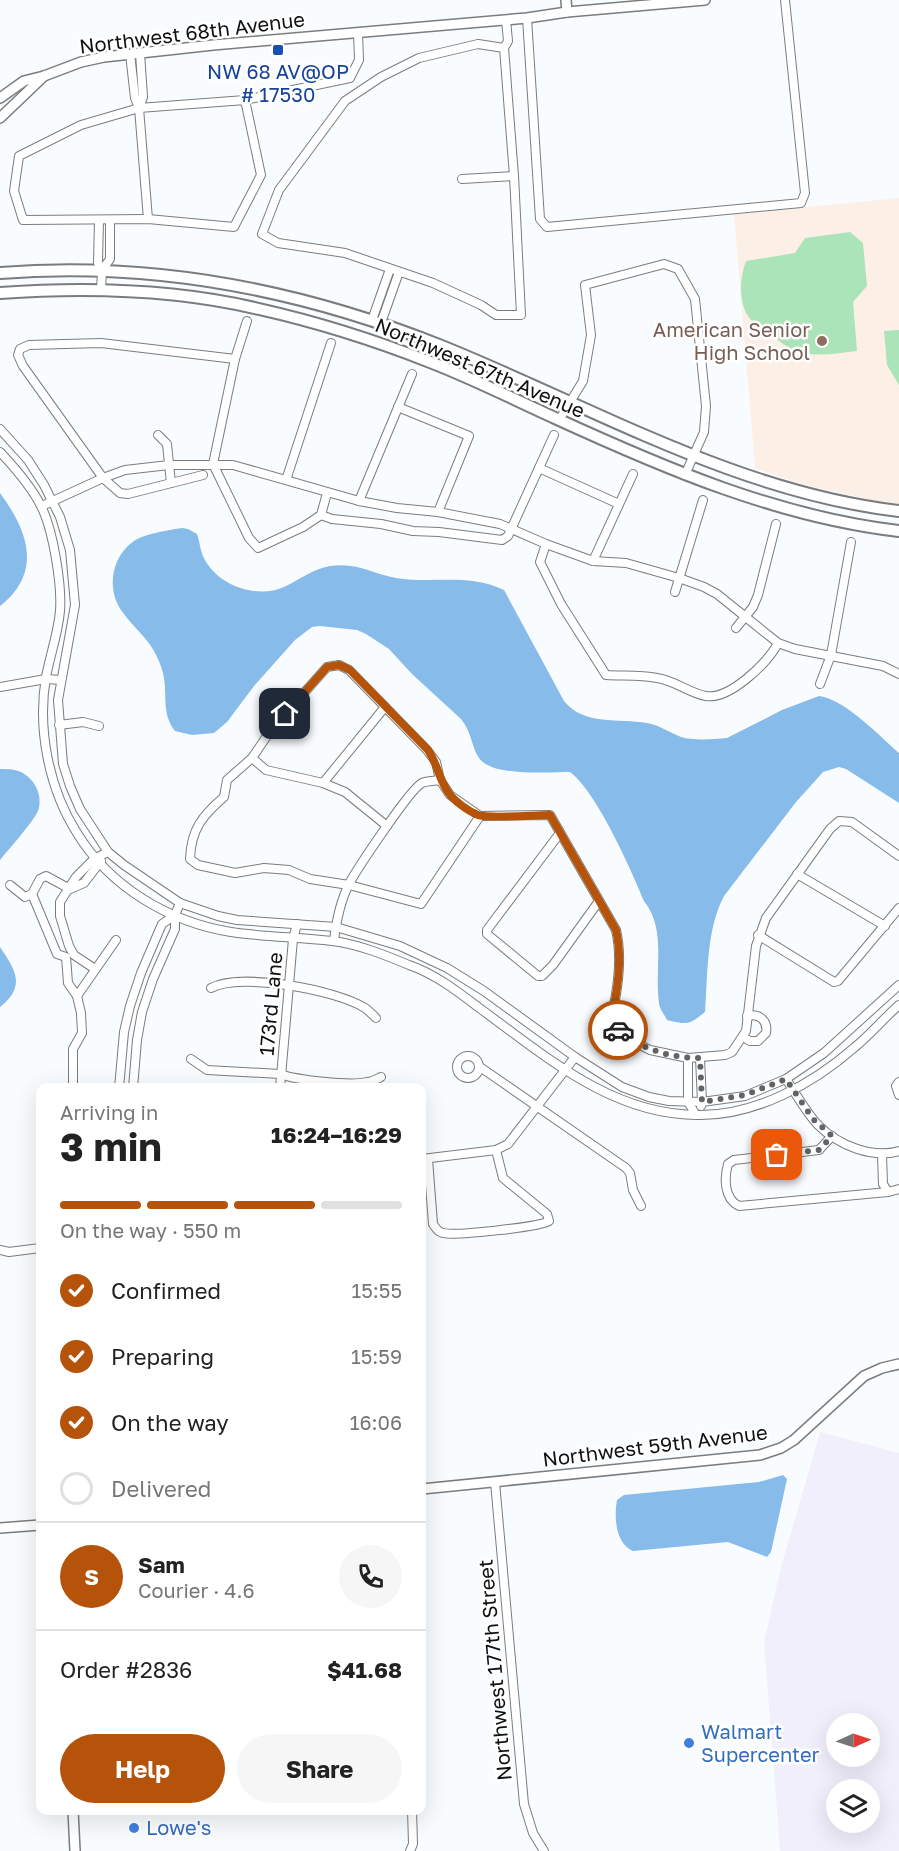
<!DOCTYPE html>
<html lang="en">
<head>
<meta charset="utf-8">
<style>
	body { margin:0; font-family:"Golos Text",sans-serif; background:#f6f6f6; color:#222; height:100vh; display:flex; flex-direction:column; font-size:22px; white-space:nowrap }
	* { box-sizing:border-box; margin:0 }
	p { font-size:20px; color:#767676 }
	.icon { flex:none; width:33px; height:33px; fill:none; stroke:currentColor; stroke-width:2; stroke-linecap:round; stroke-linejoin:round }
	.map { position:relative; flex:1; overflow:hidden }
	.details { position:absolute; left:36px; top:1083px; width:390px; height:732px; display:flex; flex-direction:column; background:#fff; border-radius:12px; box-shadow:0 6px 24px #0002 }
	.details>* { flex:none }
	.needle { width:39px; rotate:87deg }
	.buttons { position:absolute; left:826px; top:1713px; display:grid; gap:12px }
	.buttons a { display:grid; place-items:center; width:54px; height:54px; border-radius:50%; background:#fff; box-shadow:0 6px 24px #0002; font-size:30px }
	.pin { position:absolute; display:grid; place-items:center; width:51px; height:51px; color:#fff; margin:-26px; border-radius:12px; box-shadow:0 3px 9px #0006 }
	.courier { position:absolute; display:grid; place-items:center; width:60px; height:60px; margin:-30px; border:4px solid #b45309; border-radius:50%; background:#fff; color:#222; box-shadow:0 2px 8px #0007 }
	.summary em { font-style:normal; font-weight:700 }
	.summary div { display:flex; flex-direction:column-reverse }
	.summary { display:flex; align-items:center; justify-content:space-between; height:102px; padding:0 24px }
	h1 { font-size:39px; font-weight:700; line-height:45px }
	.bar { display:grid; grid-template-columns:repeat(4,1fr); gap:9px 6px; align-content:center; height:72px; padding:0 24px }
	.bar i { height:8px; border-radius:4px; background:#e0e0e0 }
	.bar .on { background:#b45309 }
	.bar p { grid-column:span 4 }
	.line { display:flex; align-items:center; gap:15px; padding:0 24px; border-top:2px solid #e0e0e0 }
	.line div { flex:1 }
	.round { display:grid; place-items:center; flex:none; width:63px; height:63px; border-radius:32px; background:#f6f6f6 }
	ol { padding:0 24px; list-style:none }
	li { display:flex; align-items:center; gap:18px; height:66px }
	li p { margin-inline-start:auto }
	li .icon { padding:6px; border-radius:50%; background:#b45309; color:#fff; stroke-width:4 }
	li:last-child { color:#767676 }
	li i { width:33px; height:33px; border:3px solid #e0e0e0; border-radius:50% }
	.button { display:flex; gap:12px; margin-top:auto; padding:12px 24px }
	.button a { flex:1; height:69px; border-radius:36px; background:#b45309; color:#fff; font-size:24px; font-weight:700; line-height:69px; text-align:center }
	.button a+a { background:#f6f6f6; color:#222 }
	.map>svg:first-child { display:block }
	.commercial { fill:#f2effd; fill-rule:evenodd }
	.education { fill:#fcefe6 }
	.green { fill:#aae4b8 }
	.water { fill:#86bbea }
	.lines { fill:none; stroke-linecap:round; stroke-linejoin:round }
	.minor-casing { stroke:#7a7d7f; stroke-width:10 }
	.tertiary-casing { stroke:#7a7d7f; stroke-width:12 }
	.secondary-casing { stroke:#7a7d7f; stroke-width:14 }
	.minor { stroke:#fff; stroke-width:8 }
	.tertiary { stroke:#fff; stroke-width:9 }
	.secondary { stroke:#fff; stroke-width:10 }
	.done { stroke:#616364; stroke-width:6; stroke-dasharray:0 10.8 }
	.route { stroke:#b45309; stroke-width:8 }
	.transit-dot { fill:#1a4fb4; stroke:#fff; stroke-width:2 }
	.education-dot { fill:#8d6e63; stroke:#fff; stroke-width:2 }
	.shop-dot { fill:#3f7fe0; stroke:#fff; stroke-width:2 }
	.labels { text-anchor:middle; stroke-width:5; stroke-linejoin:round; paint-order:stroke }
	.street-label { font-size:20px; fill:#0f1011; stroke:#fff }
	.transit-label { font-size:20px; fill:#164399; stroke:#fff }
	.education-label { font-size:20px; fill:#785e54; stroke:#fff; text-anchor:end }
	.shop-label { font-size:20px; fill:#366cbe; stroke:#fff; text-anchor:start }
</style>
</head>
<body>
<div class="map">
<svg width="899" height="1851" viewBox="0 0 899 1851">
	<rect width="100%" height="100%" fill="#f9fcff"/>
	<path class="commercial" d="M820,1432L899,1453V1851H780L764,1643L781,1567ZM837,1724H870V1756H837ZM837,1790H870V1822H837Z"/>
	<polygon class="education" points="899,198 899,504 871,500 798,483 755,468 734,214"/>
	<g class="green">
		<path d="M850,232L863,243L867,286L853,302L857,351C838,353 815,358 796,351C786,347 778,340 769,333C762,328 752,323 748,316C738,300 740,277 746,261L795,253L805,238Z"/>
		<polygon points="899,330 899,385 887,365 884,331"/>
	</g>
	<g class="water">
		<path d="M0,493C28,531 43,572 0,606Z"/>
		<path d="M182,528L188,529L197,534C200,542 200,552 205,560C219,586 257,599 284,587C299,580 313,569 330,566C358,562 370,573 396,578C433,584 468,573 504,590L564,701C584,726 619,718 647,723C659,725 669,732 681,737C694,741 713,739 727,738L782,710L819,696C846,700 878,735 899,753V803L846,769L839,767L823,772L815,781L796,802L724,896C706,930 708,974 705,1012C689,1025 687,1025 667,1020C664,1014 659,1008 659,1003C654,968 667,930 644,901C631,869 596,791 570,772C547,772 492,777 479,758C471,746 472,732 461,719L412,674L389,649L366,634L357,630L320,626L312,627L295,640L254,686L227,722L214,733L192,735L175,731C162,714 167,698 164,678C163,671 160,663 157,657C149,638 132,627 121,610C106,588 112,556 134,541C144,534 169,530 182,528Z"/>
		<path d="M0,769C15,769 23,770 33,782C38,789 41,798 39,808C37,818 8,850 0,860Z"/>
		<path d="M0,947C16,971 26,986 0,1007Z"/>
		<path d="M783,1475L787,1479L771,1552L767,1557L728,1542L633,1551C615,1543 614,1517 617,1500L624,1495L759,1482Z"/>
	</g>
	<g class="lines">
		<defs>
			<g id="minor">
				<polyline points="527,18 540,219 547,227 801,203 805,193 785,0"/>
				<polyline points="504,48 478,44 419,58 381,77 345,101 279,190 262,234 278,243 345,253 433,283 481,305 496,315 521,315 514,176 504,48 508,41 506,20"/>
				<polyline points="130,54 135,98 139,108 148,219"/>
				<polyline points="245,100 261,175 234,227 148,219 23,220 14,191 19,156 81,125 139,108 245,100 350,78 359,60 358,33"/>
				<polyline points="139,108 143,97 140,53"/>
				<polyline points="462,179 514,176"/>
				<polyline points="99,220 98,263 102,270 101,291"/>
				<polyline points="102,270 110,259 110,220"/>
				<polyline points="372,320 390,269"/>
				<polyline points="247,321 235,359 213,464 249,538 258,548 303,527 321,515 327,493"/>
				<polyline points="381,323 399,272"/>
				<polyline points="398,407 469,436 438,512"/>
				<polyline points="559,420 583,381 591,335 585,285 664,264 678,269 695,299 706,406 704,432 685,475"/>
				<polyline points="0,429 28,460 44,485 60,517 70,550 75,605 58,700 63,764 70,786 80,809 108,852 124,865 180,903 218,916 237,920 336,927 400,946 447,968 484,991 575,1057 622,1087 649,1097 669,1101 702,1102 745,1096 786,1079 824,1053 899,985"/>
				<polyline points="158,435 167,444 171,483"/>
				<path d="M0,452C15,468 31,486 41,506C53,529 62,585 60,611C58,634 50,655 46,677C37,729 49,789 77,833C110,887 169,922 231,932C265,937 299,937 332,941C358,944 385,955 409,965C435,974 457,991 478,1007C544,1055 611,1115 698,1115C755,1116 813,1084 855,1047C871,1034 884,1018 899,1005"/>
				<polyline points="539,468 619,504"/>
				<polyline points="203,475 128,494 120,493 103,478 23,366 18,355 20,349 29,345 101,343 235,359"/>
				<polyline points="286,480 331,343"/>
				<polyline points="359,501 412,374"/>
				<polyline points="42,506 103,478 125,470 169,465 233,465 359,501 397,508 438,512 500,524 546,544 593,561 626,563 679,578 704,587 717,594 778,643 795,649 883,666 899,674"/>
				<polyline points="321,515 332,519 381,524 413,531 439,532 502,540 508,536 554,435"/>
				<path d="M546,544L540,562L561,604L606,675C623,676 641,675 657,678C674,680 689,693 706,696C729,700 768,663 778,643"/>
				<polyline points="593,561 633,474"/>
				<polyline points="675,592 703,500"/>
				<polyline points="736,628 753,607 758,595 776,524"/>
				<polyline points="820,684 831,655 851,542"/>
				<polyline points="0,687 46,679 61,680"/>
				<polyline points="59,725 83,722 99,726"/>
				<polyline points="252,758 266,770 323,783 345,792 387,826"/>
				<polyline points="323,783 385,707"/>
				<path d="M480,816L421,904L349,885L310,879L289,870L264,868L235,873L198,865L190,859C191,829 203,815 224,797L227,780L252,758L271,730L327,667L339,665L349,670L427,750L436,762L440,780L450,795L480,816L550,815L616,930C623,960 617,994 610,1024L630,1040L650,1050L688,1058L725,1055L732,1052L746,1031L756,946L766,918L830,829L839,821L852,822L899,856"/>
				<polyline points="560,833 487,930 487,934 538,976 542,976 553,965 599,901"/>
				<polyline points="797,874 885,926"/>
				<polyline points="10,885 25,897 32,894 40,879 46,876 70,889"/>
				<polyline points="70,889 84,883 101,861"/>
				<polyline points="32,894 57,954 66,957 68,983 77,996"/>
				<polyline points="758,935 834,982 838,981 899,908"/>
				<path d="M334,941C336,923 341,900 349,884C357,869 410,789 422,783C427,781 435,781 440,780"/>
				<polyline points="95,969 74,955 69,946 60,916 60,902 76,877 94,859 108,852"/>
				<path d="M211,988C242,972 336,990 365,1008C369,1011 373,1015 376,1018"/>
				<path d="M743,1037L750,1041H758L766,1033C768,1021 760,1013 747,1016"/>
				<circle cx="468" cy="1067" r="11"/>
				<polyline points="688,1058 688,1102 696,1115"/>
				<polyline points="700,1058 702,1102 701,1106"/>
				<path d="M191,1059L207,1070L280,1074C296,1080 350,1086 367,1082C372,1082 377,1079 381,1077"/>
				<polyline points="480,1067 626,1168 630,1173 633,1190 641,1206"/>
				<path d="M786,1079C796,1094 806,1112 818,1125C838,1145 872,1159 899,1151"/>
				<polyline points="899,1082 896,1086 899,1095"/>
				<polyline points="73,1088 73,1049 82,1033 81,1013 77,996 116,940"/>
				<polyline points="119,1088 124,1032 130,1006 141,973 162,924 175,915"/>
				<polyline points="133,1088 137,1040 142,1012 153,979 175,929 175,915 180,903"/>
				<polyline points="280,1088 293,939 297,924"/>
				<path d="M832,1136L819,1150L734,1160L728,1164C724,1178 724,1199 739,1206L888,1192L899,1189"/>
				<polyline points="882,1155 883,1184 888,1192"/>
				<polyline points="422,1159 496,1150 508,1144 575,1057"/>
				<path d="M428,1159L433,1224C436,1228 437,1232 443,1233C455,1236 540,1227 549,1221L547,1214L503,1178L496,1150"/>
				<polyline points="0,1250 9,1252 40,1248"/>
				<polyline points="495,1482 524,1804 533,1833 544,1851"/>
				<polyline points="410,1851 413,1844 412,1810"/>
			</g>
			<g id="tertiary">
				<polyline points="566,0 567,12"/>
				<polyline points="0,98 24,81 44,76 81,62 104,57 213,45 527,18 567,12 705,0"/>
				<polyline points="0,118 44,76"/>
				<polyline points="422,1489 760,1455 781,1448 794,1440 864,1376 882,1368 899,1364"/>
				<polyline points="0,1528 40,1525"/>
				<polyline points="73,1810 75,1851"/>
			</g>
			<g id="secondary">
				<path d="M0,273C151,261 298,289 439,345C589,405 735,492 899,511"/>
				<path d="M0,293C85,287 175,289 259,309C317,322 374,340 430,362C472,378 513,399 555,418C664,468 778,517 899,531"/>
			</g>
		</defs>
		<use href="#minor" class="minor-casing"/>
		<use href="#tertiary" class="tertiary-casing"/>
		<use href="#secondary" class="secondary-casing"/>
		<use href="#minor" class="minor"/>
		<use href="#tertiary" class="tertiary"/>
		<use href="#secondary" class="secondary"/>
	</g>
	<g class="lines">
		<path class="done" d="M618,1030C641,1049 670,1058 700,1058L702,1102L745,1095L786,1079L813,1119L832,1136L819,1150L777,1155"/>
		<path class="route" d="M285,714L327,667L339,665L350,670L428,750C438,765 438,777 448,792C454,801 468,811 478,815C489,819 535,815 550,815L616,930C623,960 617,994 610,1024L618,1030"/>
	</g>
	<rect class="transit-dot" x="272" y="44" width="12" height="12" rx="3"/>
	<circle class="education-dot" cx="822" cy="341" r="6"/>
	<g class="shop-dot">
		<circle cx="689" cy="1743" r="6"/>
		<circle cx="134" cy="1828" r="6"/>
	</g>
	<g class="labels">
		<g class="street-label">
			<text transform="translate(192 33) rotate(-7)" y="7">Northwest 68th Avenue</text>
			<text transform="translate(480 368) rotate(23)" y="7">Northwest 67th Avenue</text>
			<text transform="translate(271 1004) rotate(-85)" y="7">173rd Lane</text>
			<text transform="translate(655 1446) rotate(-7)" y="7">Northwest 59th Avenue</text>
			<text transform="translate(495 1670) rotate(-95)" y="7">Northwest 177th Street</text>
		</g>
		<g class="transit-label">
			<text x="278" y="79">NW 68 AV@OP<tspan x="278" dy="23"># 17530</tspan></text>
		</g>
		<g class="education-label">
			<text x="810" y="337">American Senior<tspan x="810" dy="23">High School</tspan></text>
		</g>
		<g class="shop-label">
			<text x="701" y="1739">Walmart<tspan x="701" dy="23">Supercenter</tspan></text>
			<text x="146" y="1835">Lowe's</text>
		</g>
	</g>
</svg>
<div class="buttons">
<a><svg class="needle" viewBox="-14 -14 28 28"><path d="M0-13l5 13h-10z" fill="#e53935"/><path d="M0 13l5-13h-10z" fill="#767676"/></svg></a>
<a><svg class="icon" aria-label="layers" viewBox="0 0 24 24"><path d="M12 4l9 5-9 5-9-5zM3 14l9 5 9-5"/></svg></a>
</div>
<div class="pin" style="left:777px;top:1155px;background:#ea580c"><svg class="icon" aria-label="bag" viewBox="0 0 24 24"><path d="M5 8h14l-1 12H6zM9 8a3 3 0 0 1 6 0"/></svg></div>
<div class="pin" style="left:285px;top:714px;background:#1f2937"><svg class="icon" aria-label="home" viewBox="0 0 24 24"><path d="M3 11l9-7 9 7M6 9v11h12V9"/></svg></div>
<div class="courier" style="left:618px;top:1030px"><svg class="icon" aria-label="car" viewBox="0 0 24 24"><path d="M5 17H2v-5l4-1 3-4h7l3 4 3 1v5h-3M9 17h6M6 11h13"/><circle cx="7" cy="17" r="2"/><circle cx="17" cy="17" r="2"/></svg></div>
<section class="details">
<div class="summary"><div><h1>3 min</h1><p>Arriving in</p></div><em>16:24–16:29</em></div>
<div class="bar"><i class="on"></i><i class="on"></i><i class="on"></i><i></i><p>On the way · 550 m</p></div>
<ol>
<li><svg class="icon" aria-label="check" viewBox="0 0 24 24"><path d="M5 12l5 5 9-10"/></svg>Confirmed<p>15:55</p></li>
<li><svg class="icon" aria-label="check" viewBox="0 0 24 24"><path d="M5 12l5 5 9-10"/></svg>Preparing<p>15:59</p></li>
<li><svg class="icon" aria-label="check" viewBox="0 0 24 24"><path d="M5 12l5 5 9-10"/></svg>On the way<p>16:06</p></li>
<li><i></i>Delivered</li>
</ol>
<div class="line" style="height:108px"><b class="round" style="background:#b45309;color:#fff">S</b><div><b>Sam</b><p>Courier · 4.6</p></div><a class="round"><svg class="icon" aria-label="phone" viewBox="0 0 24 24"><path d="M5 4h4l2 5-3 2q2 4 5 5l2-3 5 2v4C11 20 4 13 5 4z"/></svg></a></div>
<div class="line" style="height:78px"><div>Order #2836</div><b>$41.68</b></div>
<div class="button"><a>Help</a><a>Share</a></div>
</section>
</div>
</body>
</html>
